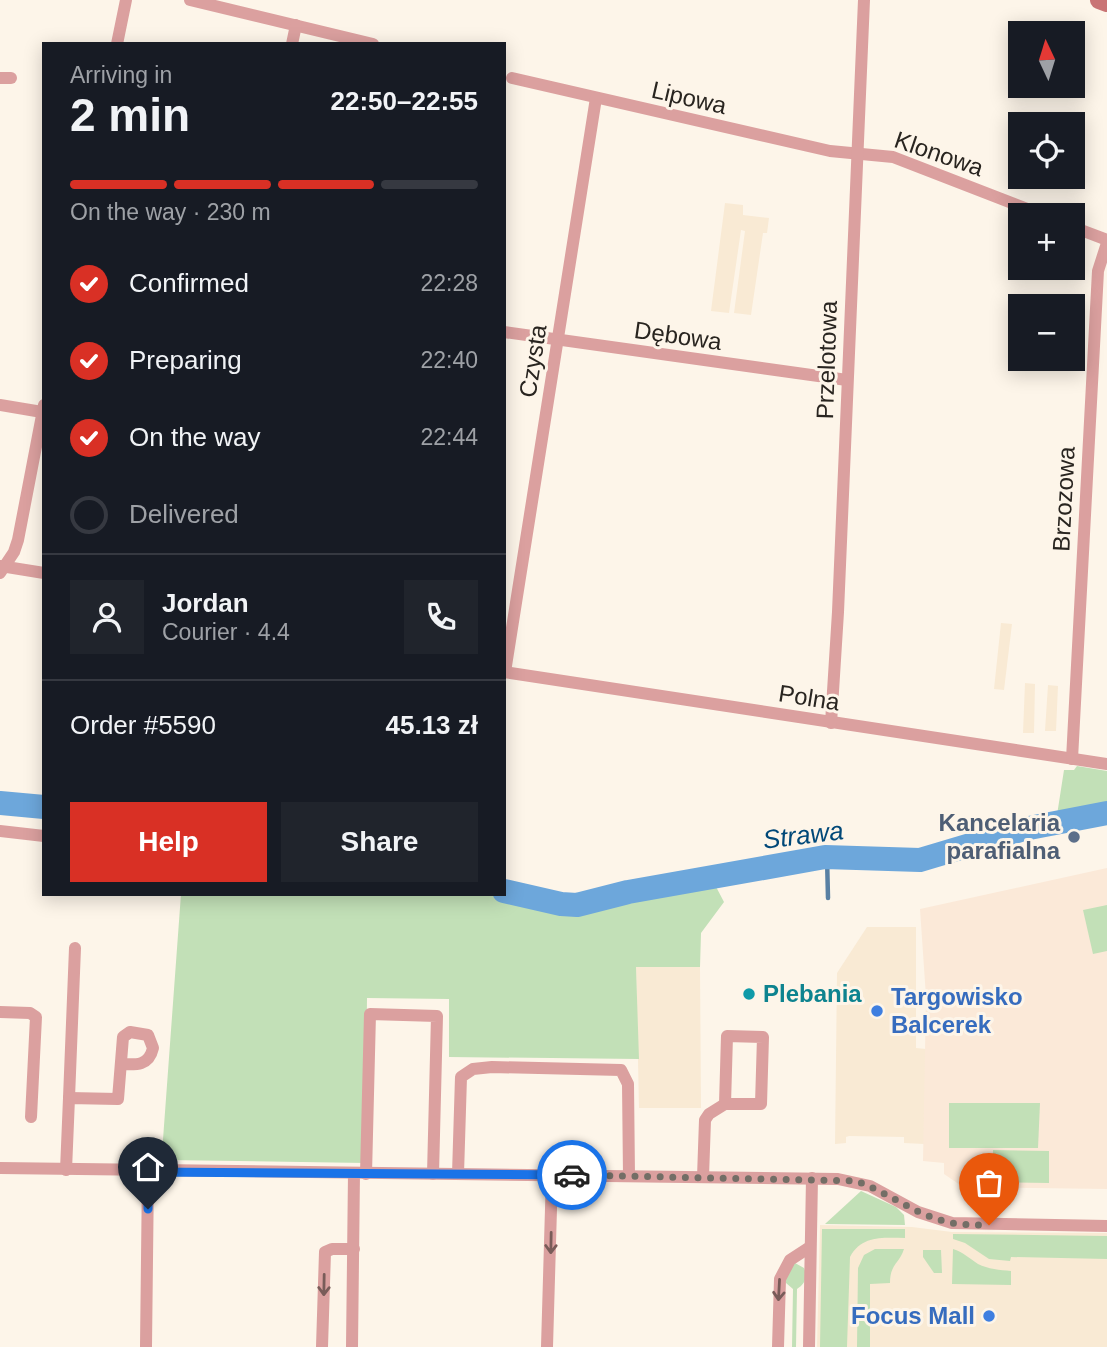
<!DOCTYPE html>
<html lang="en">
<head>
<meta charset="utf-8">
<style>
	body { margin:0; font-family:Helvetica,sans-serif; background:#20242c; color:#f1f3f6; height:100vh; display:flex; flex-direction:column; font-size:26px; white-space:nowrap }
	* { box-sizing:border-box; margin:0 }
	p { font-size:23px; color:#9ea1a6 }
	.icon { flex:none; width:38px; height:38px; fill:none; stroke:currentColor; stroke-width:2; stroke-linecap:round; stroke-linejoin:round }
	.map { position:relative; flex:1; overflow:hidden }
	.side { position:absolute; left:42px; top:42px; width:464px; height:854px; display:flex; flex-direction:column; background:#171b24; border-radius:0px; box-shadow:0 4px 18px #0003 }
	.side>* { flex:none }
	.needle { width:46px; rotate:356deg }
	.fabs { position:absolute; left:1008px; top:21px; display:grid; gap:14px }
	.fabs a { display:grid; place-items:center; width:77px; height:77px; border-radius:0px; background:#171b24; box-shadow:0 4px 18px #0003; font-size:35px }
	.pin { position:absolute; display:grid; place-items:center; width:60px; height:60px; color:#fff; margin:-72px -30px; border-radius:50% 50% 50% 0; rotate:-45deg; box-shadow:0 0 7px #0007 }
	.pin .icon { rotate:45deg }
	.courier { position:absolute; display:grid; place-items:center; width:70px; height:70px; margin:-35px; border:5px solid #1a73e8; border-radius:50%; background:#fff; color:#222; box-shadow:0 2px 9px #0007 }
	.headline em { font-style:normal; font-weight:700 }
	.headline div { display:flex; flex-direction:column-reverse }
	.headline { display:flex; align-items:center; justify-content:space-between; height:119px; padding:0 28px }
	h1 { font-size:46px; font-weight:700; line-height:52px }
	.bar { display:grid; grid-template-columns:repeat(4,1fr); gap:10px 7px; align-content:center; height:84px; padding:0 28px }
	.bar i { height:9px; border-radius:5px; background:#363941 }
	.bar .active { background:#d93025 }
	.bar p { grid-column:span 4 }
	.line { display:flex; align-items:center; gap:18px; padding:0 28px; border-top:2px solid #363941 }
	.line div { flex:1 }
	.round { display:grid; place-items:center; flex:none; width:74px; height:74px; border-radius:0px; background:#20242c }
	ol { padding:0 28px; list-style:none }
	li { display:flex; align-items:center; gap:21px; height:77px }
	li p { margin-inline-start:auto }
	li .icon { padding:7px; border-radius:50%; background:#d93025; color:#fff; stroke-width:4 }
	li:last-child { color:#9ea1a6 }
	li i { width:38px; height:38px; border:4px solid #363941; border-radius:50% }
	.button { display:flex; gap:14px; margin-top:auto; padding:14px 28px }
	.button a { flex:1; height:80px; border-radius:0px; background:#d93025; color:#fff; font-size:28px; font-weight:700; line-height:80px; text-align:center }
	.button a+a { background:#20242c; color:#f1f3f6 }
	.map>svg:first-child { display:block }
	.built { fill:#f9ead4 }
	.education { fill:#fbe9d8 }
	.green { fill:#c2e0b7 }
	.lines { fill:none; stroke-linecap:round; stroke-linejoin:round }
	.stream { stroke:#5980a3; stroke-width:4.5 }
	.river { stroke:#6da7db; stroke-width:24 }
	.street { stroke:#dba09f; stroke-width:12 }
	.secondary { stroke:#c97475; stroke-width:18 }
	.oneway { stroke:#795c59 }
	.done { stroke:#736e66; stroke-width:7; stroke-dasharray:0 12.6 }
	.route { stroke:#1a73e8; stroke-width:9 }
	.service-dot { fill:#5c6f8a; stroke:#fdf5e9; stroke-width:2.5 }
	.culture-dot { fill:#0f9aa8; stroke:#fdf5e9; stroke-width:2.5 }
	.shop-dot { fill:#3f7fe0; stroke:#fdf5e9; stroke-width:2.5 }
	.labels { text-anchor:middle; stroke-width:6; stroke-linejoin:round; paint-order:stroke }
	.street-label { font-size:24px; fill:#292520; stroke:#fdf5e9 }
	.service-label { font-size:24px; font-weight:bold; fill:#4e5e75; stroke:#fdf5e9; text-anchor:end }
	.culture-label { font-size:24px; font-weight:bold; fill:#0d838f; stroke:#fdf5e9; text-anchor:start }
	.shop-label { font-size:24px; font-weight:bold; fill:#366cbe; stroke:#fdf5e9; text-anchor:start }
	.water-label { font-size:26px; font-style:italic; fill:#004878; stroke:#fdf5e9 }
</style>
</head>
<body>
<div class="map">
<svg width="1107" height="1347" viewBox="0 0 1107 1347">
	<rect width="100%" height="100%" fill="#fdf5e9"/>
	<g class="built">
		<polygon points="725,203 743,205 743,215 769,218 767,233 763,233 751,315 734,313 745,231 741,230 729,313 711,311"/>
		<polygon points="1001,623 1012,624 1004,690 994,689"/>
		<polygon points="1025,683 1035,684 1034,733 1023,733"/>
		<polygon points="1048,685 1058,686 1056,731 1045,731"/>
		<polygon points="867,927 916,927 916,1048 926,1049 924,1144 904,1143 904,1137 849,1136 846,1137 846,1143 835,1144 837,973"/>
		<polygon points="636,967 700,967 701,1108 639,1108"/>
		<polygon points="820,1225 912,1227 952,1232 1107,1233 1107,1347 817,1347"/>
	</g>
	<polygon class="education" points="1107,868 1107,1189 963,1187 944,1174 944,1163 923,1161 926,997 920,909"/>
	<g class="green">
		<polygon points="1077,766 1107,771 1107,808 1057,815 1064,770 1074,770"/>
		<polygon points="713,881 724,902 701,933 700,967 636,967 639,1059 449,1057 449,999 367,998 365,1163 166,1160 162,1153 181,894 491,894 549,907 576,909"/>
		<polygon points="1107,905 1107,951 1093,954 1083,910"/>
		<polygon points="949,1103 1040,1103 1038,1148 949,1148"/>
		<polygon points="993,1150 1049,1151 1049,1183 992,1182"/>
		<polygon points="861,1191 896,1207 904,1215 905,1225 825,1224"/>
		<path d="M822,1229H905V1238C883,1238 862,1235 850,1257L847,1347H820Z"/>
		<polygon points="953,1234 1107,1236 1107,1259 1011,1257 1010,1261 989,1259 965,1243 953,1239"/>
		<path d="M875,1249H904C899,1264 890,1264 890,1283L870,1284V1347H857L858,1268L864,1255Z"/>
		<path d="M953,1249C963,1252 969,1258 978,1264C988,1269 1000,1270 1011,1271V1285L952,1284Z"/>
		<polygon points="923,1250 941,1250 942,1273 934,1273 923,1257"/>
		<path d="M795,1263L804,1268C808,1277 805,1284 797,1289L796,1347H792L793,1289L786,1283L784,1276Z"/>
	</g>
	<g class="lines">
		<polyline class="stream" points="827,857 828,898"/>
		<g class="river">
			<polyline points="0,803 44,807"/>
			<polyline points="504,891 561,904 577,905 628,892 825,857 920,860 1024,829 1107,813"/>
		</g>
		<g class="street">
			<polyline points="190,0 373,44"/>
			<polyline points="117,44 126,0"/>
			<polyline points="292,44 296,25"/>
			<polyline points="0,78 11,78"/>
			<polyline points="512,78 830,151 893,157 1043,215"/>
			<polyline points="1073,227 1107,240"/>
			<polyline points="504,332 847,380"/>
			<polyline points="0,405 42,412"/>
			<polyline points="0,566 44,573"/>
			<polyline points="0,573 14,552 18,540 44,405"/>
			<polyline points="504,672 1107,764"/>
			<polyline points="505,672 596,98"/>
			<polyline points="831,723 838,612 864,0"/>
			<polyline points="1072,759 1098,271 1107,243"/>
			<polyline points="0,831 44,836"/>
			<polyline points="0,1012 30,1013 36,1017 31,1117"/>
			<polyline points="69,1098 75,948"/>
			<polyline points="0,1168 838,1179 870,1186 918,1212 952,1223 1107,1226"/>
			<path d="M66,1170L69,1098L118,1099L123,1037L130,1032L148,1035L153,1048C149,1066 136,1065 121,1064"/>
			<polyline points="366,1174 370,1014 437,1016 433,1174"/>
			<polyline points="458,1174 461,1077 473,1069 492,1067 621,1070 628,1084 629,1176"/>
			<polyline points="703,1177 705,1120 709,1114 725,1104 727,1036 763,1037 761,1104 725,1104"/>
			<polyline points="146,1347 148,1172"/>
			<polyline points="322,1347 325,1252 332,1249 354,1249"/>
			<polyline points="352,1347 354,1173"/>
			<polyline points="547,1347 552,1174"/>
			<polyline points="778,1347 780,1279 790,1260 810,1247"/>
			<polyline points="809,1347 812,1178"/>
		</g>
		<polyline class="secondary" points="1099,0 1107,3"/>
	</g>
	<defs><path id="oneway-shaft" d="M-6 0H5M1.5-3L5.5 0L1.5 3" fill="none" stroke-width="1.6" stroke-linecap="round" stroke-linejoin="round" transform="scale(1.75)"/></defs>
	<g class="oneway">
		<use href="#oneway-shaft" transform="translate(551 1243) rotate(91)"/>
		<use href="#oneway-shaft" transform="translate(324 1285) rotate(91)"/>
		<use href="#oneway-shaft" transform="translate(779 1290) rotate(93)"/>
	</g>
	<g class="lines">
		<path class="done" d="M572,1175L856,1181C885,1191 910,1211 940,1220C956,1225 972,1225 989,1225"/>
		<polyline class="route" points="148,1209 148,1172 572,1175"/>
	</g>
	<circle class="service-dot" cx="1074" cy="837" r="7"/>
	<circle class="culture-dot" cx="749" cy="994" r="7"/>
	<g class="shop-dot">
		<circle cx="877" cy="1011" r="7"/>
		<circle cx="989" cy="1316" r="7"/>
	</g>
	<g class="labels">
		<g class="street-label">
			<text transform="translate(689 98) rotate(13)" y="8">Lipowa</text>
			<text transform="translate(939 154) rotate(19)" y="8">Klonowa</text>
			<text transform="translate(678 336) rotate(8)" y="8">Dębowa</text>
			<text transform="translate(827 360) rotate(-88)" y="8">Przelotowa</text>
			<text transform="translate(533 361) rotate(-81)" y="8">Czysta</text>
			<text transform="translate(1064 499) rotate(-87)" y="8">Brzozowa</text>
			<text transform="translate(809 698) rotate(9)" y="8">Polna</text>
		</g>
		<g class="service-label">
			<text x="1060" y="831">Kancelaria<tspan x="1060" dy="28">parafialna</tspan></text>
		</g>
		<g class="culture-label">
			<text x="763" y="1002">Plebania</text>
		</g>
		<g class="shop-label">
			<text x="891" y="1005">Targowisko<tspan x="891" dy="28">Balcerek</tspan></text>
			<text x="975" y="1324" text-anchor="end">Focus Mall</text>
		</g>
		<g class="water-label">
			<text transform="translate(803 835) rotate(-7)" y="9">Strawa</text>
		</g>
	</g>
</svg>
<div class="fabs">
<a><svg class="needle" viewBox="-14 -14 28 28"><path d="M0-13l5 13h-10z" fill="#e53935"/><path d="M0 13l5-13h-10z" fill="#9ea1a6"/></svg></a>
<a><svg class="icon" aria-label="locate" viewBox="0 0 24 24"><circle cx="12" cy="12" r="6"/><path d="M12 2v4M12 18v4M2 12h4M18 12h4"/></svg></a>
<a>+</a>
<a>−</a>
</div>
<div class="pin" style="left:989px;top:1225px;background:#ea580c"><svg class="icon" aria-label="bag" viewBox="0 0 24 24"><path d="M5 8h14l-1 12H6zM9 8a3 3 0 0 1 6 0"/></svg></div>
<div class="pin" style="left:148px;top:1209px;background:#1f2937"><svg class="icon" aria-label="home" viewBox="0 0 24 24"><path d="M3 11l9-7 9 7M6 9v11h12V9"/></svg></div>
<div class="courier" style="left:572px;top:1175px"><svg class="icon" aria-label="car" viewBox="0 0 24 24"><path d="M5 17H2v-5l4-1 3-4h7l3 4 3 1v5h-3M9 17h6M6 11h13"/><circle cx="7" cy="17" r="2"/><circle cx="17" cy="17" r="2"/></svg></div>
<section class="side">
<div class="headline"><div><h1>2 min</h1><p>Arriving in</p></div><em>22:50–22:55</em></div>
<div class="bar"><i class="active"></i><i class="active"></i><i class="active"></i><i></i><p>On the way · 230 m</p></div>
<ol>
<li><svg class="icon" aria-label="check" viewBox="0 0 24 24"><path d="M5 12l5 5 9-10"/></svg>Confirmed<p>22:28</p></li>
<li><svg class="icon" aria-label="check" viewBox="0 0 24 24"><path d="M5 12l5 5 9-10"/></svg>Preparing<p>22:40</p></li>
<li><svg class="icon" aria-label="check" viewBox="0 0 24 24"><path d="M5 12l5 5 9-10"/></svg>On the way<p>22:44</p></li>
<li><i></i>Delivered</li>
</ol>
<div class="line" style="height:126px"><a class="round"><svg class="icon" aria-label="person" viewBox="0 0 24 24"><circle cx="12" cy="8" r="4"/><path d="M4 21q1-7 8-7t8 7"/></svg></a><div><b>Jordan</b><p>Courier · 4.4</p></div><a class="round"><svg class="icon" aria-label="phone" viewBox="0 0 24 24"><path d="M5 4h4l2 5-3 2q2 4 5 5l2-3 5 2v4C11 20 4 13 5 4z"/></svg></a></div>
<div class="line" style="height:91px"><div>Order #5590</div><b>45.13 zł</b></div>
<div class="button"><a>Help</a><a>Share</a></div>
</section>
</div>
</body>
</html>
